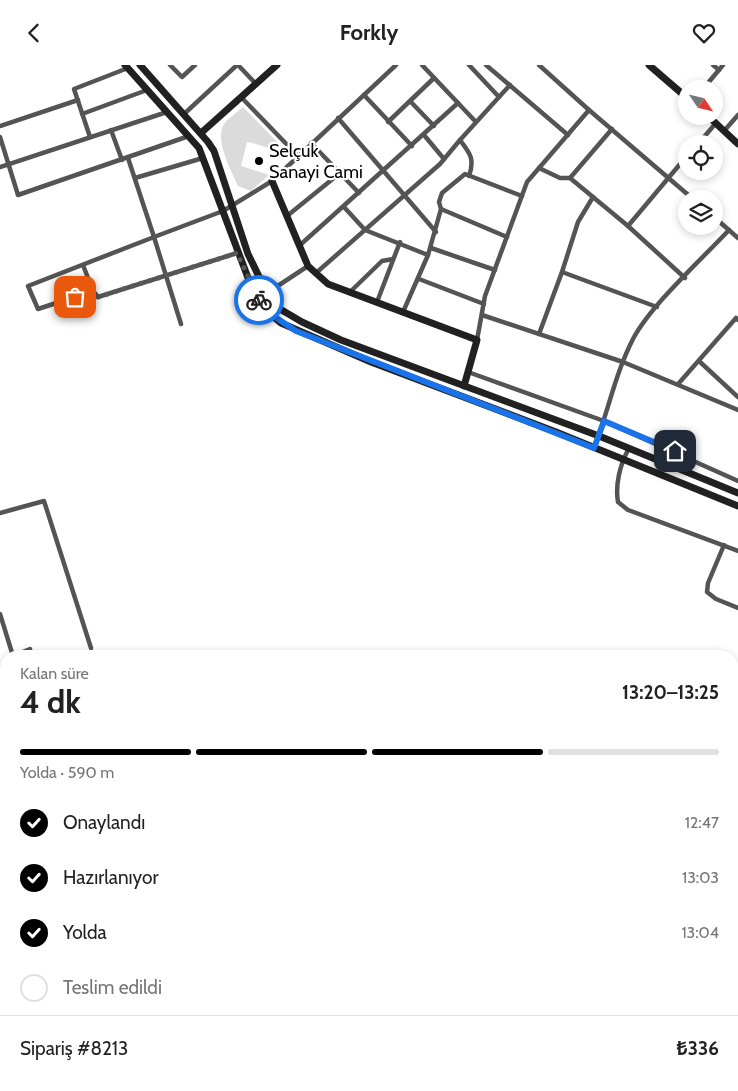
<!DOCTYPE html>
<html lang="tr">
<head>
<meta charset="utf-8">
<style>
	body { margin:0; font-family:Cabin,sans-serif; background:#f2f2f2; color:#222; height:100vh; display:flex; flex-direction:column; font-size:19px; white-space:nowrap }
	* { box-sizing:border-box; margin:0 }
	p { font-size:16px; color:#767676 }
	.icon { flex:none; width:28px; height:28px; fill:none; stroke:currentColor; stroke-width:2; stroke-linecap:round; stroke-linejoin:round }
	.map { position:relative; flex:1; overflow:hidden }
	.details { position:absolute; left:0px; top:585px; width:739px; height:441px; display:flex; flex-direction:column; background:#fff; border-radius:20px 20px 0 0; box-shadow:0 2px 8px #0003 }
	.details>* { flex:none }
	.needle { width:32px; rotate:125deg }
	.tools { position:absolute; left:678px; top:15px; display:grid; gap:10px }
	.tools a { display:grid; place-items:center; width:45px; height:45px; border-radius:50%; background:#fff; box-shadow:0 2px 8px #0003; font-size:25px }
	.pin { position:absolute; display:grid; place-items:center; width:42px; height:42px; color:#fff; margin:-21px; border-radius:10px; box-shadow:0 2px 8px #0006 }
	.courier { position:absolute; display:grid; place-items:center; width:50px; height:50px; margin:-25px; border:4px solid #1a73e8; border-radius:50%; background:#fff; color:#222; box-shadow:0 1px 6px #0007 }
	.overview em { font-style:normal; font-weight:700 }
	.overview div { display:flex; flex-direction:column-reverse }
	.overview { display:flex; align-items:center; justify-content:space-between; height:85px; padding:0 20px }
	h1 { font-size:32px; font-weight:700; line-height:38px }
	.bar { display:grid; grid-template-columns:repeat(4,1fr); gap:8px 5px; align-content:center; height:60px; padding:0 20px }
	.bar i { height:6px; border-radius:4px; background:#e0e0e0 }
	.bar .selected { background:#000 }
	.bar p { grid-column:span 4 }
	.line { display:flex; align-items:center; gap:12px; padding:0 20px; border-top:1px solid #e0e0e0 }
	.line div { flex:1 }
	ol { padding:0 20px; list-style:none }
	li { display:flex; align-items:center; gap:15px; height:55px }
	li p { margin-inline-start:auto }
	li .icon { padding:5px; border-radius:50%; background:#000; color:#fff; stroke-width:4 }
	li:last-child { color:#767676 }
	li i { width:28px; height:28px; border:2px solid #e0e0e0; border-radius:50% }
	header { display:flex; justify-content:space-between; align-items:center; height:65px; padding:0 20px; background:#fff; font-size:22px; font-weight:700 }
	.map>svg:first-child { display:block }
	.green { fill:#dbdbdb }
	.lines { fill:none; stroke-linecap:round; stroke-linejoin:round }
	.street { stroke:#545454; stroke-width:4.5 }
	.secondary { stroke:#212121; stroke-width:7 }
	.rail { stroke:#000; stroke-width:2; stroke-dasharray:8 2.5 1 2.5; stroke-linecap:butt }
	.done { stroke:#595959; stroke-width:5; stroke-dasharray:0 9 }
	.route { stroke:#1a73e8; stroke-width:6 }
	.poi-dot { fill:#000; stroke:#fff; stroke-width:2 }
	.labels { text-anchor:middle; stroke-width:4.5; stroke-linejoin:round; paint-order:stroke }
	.poi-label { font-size:18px; fill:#000; stroke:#fff; text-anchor:start }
</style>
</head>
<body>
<header><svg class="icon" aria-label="back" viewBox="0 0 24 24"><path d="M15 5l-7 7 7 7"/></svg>Forkly<svg class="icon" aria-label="heart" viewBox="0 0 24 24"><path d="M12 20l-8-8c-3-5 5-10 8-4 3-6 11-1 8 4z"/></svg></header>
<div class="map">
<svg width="738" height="1026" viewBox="0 0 738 1026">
	<rect width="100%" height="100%" fill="#fff"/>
	<path class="green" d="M243,42L287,87C274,87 261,79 247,77L241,101L269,110L251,126L238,121C232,107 215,76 223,61C226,54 237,48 243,42Z"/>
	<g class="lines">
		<g class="street">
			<polyline points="170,0 182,12 195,0"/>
			<polyline points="238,0 256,19"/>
			<polyline points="422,0 475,56"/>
			<polyline points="469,0 499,32"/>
			<polyline points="486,0 568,70"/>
			<polyline points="713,0 719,5"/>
			<polyline points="703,24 723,0"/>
			<polyline points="364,30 412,81"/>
			<polyline points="241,32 298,91"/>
			<polyline points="410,36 434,61"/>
			<polyline points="589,45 693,134"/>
			<polyline points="82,49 147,25"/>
			<polyline points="184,49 237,0"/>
			<polyline points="338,53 436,167"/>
			<polyline points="388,57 434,13"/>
			<polyline points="0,61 78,35"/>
			<polyline points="612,64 570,113 628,161 686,92"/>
			<polyline points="111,65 122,95"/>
			<polyline points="724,66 738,50"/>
			<polyline points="424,70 444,94"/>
			<polyline points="0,72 18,130 189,71"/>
			<polyline points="90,72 74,24 128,3"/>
			<polyline points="311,78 359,128"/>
			<polyline points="698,79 716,58"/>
			<polyline points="128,93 154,172 28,221 38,244 93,226 98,232 237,188"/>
			<polyline points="0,102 167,47"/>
			<polyline points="539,103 560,113 570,113"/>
			<path d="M469,111C475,94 470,88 460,75L510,20"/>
			<polyline points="135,113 203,93"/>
			<polyline points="344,142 365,165 428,190"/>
			<polyline points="441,144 439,137 442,128 465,109 522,131"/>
			<polyline points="287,151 340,108"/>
			<polyline points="714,152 738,173"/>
			<polyline points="628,161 685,213"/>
			<polyline points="299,181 458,38"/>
			<polyline points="431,183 495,205"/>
			<polyline points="83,200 93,226"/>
			<polyline points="562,207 657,242"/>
			<polyline points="316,208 440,99 460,75"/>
			<polyline points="419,214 484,239"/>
			<polyline points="350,227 382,196 393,194"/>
			<polyline points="267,228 308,201"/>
			<polyline points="377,237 400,177"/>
			<polyline points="403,247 428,190 441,144 507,172"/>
			<polyline points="482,250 623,297 738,345"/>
			<polyline points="181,259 154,172 223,146 272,116 396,0"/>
			<polyline points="539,269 562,207 578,157 593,132"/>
			<polyline points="477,275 485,231 527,117 589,45 539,0"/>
			<polyline points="699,296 738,332"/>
			<polyline points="468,307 604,356 738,416"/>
			<polyline points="679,318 736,253 738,255"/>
			<path d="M594,383C608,347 615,309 633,274C651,240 701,195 729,165"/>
			<path d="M628,385C620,400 615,420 618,437L628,445L738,486"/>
			<polyline points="0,448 44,436 91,583"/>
			<polyline points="724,480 708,518 707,527 716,534 738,543"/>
			<polyline points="0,549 13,591 30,584 31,591"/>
			<polyline points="6,665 3,667 6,676"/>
			<polyline points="104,1020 104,1026"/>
			<polyline points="516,1020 519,1026"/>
			<polyline points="109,1026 109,1020"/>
		</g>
		<g class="secondary">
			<polyline points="125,0 199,83 253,226 269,248 281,258 371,297 556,367 738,441"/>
			<polyline points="140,0 208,77 214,86 248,189 267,228 280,244 302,257 341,275 599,371 738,428"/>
			<polyline points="649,0 686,32"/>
			<polyline points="708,51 738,79"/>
			<polyline points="201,68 277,0"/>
			<polyline points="272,116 308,201 328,219 477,275 464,321"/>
			<polyline points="0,969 6,987"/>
			<polyline points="17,1020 20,1026"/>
		</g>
		<polyline class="rail" points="0,1017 3,1026"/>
	</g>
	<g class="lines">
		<polyline class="done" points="75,232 93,226 98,232 237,188 259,235"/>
		<polyline class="route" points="259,235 269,248 296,266 594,383 604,356 675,386"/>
	</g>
	<circle class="poi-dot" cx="259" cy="96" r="5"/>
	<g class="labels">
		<g class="poi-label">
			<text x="269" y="92">Selçuk<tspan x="269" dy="21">Sanayi Cami</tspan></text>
		</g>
	</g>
</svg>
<div class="tools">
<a><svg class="needle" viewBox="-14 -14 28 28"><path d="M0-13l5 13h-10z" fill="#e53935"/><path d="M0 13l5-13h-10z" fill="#767676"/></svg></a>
<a><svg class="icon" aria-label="locate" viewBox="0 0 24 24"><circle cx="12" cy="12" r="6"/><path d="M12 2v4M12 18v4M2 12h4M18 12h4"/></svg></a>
<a><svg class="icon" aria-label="layers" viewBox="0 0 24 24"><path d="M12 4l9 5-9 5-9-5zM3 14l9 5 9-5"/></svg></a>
</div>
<div class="pin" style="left:75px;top:232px;background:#ea580c"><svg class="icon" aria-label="bag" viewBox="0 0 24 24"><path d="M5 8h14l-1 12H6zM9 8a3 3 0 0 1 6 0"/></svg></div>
<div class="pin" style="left:675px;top:386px;background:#1f2937"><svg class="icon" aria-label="home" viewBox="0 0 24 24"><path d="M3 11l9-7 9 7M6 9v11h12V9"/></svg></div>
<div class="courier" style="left:259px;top:235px"><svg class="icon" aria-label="bike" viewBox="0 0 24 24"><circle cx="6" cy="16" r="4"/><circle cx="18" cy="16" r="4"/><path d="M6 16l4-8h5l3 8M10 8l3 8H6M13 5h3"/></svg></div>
<section class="details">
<div class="overview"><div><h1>4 dk</h1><p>Kalan süre</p></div><em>13:20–13:25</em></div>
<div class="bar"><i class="selected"></i><i class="selected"></i><i class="selected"></i><i></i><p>Yolda · 590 m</p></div>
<ol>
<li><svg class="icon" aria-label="check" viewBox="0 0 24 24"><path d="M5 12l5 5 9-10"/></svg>Onaylandı<p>12:47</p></li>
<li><svg class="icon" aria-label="check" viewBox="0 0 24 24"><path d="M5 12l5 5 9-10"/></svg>Hazırlanıyor<p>13:03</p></li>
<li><svg class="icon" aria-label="check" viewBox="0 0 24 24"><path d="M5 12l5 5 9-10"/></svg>Yolda<p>13:04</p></li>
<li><i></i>Teslim edildi</li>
</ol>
<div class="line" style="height:65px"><div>Sipariş #8213</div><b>₺336</b></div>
</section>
</div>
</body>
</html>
